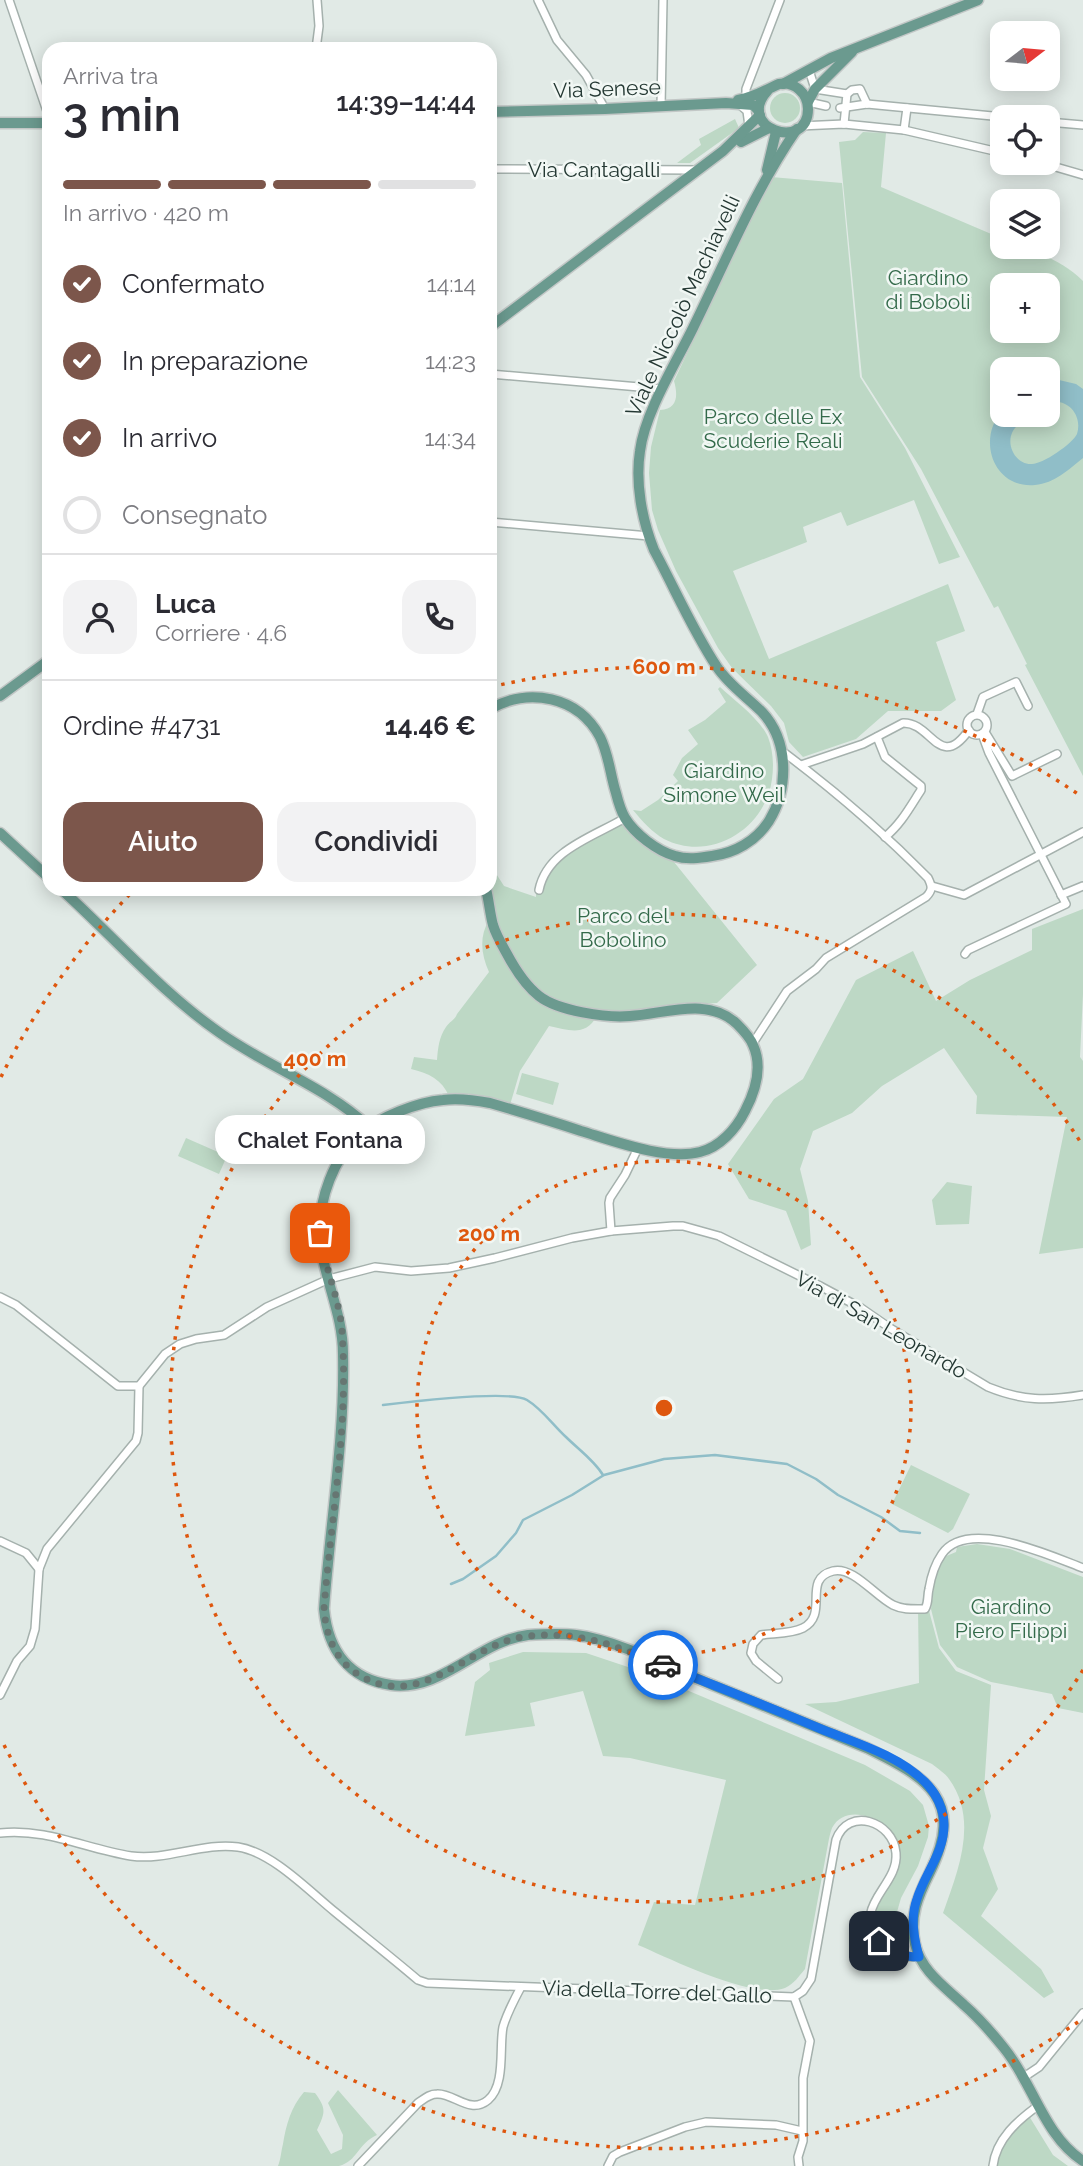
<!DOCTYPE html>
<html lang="it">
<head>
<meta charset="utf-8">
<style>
	body { margin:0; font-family:Raleway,sans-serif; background:#f2f2f3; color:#2b2b33; height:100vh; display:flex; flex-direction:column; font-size:26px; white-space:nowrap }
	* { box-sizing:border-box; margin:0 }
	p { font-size:23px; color:#7c7c81 }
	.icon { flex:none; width:38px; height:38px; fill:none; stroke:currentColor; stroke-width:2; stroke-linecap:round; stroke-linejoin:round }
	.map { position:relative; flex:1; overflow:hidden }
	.sheet { position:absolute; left:42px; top:42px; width:455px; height:854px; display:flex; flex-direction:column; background:#fff; border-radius:21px; box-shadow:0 4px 18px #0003 }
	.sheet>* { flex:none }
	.needle { width:46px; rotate:74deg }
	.controls { position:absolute; left:990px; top:21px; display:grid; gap:14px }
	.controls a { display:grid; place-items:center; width:70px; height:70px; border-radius:14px; background:#fff; box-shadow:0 4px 18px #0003; font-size:35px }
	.pin { position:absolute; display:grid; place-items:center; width:60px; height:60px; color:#fff; margin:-30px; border-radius:14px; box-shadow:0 4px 10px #0006 }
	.courier { position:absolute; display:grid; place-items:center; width:70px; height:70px; margin:-35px; border:5px solid #1a73e8; border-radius:50%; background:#fff; color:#222; box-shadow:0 2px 9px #0007 }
	.bubble { position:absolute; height:49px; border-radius:21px; background:#fff; box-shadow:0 4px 18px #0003; font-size:23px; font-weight:600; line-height:49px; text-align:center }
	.headline em { font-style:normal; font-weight:600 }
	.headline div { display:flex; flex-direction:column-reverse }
	.headline { display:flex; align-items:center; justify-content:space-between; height:119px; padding:0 21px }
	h1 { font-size:46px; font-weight:600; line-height:52px }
	.bar { display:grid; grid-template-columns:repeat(4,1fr); gap:10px 7px; align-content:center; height:84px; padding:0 21px }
	.bar i { height:9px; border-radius:5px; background:#e1e1e2 }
	.bar .selected { background:#7c564b }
	.bar p { grid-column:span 4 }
	.line { display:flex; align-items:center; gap:18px; padding:0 21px; border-top:2px solid #e1e1e2 }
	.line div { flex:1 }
	.round { display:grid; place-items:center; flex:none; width:74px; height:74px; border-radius:21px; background:#f2f2f3 }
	ol { padding:0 21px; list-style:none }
	li { display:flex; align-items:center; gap:21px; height:77px }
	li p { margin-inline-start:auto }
	li .icon { padding:7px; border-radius:50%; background:#7c564b; color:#fff; stroke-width:4 }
	li:last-child { color:#7c7c81 }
	li i { width:38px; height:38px; border:4px solid #e1e1e2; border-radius:50% }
	.action { display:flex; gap:14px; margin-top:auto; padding:14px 21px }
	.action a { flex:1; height:80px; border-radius:21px; background:#7c564b; color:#fff; font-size:28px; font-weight:600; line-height:80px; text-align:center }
	.action a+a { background:#f2f2f3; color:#2b2b33 }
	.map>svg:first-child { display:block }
	.green { fill:#bdd8c5; fill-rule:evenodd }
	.water { fill:#90bec8 }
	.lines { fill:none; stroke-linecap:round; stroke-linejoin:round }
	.stream { stroke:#90bec8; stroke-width:2.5 }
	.street-casing { stroke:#a5b1ad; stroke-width:10 }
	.primary-casing { stroke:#c2c7c6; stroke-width:13 }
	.street { stroke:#fff; stroke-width:7 }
	.primary { stroke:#6b9a8f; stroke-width:10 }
	.done { stroke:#667672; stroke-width:7; stroke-dasharray:0 12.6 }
	.route { stroke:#1a73e8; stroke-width:9 }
	.ring { fill:none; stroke:#de570e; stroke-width:3.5; stroke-dasharray:3.5 7 }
	.labels { text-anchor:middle; stroke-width:5; stroke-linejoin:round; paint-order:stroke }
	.street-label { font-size:21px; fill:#243833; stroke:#f1f7f4 }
	.park-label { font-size:21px; fill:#336a4a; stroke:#f1f7f4 }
	.centre { fill:#de570e; stroke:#f1f7f4; stroke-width:3.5 }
	.ring-label { font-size:21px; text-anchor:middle; font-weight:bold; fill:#de570e; stroke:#f1f7f4; stroke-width:5; stroke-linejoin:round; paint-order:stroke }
</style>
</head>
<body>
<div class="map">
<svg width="1083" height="2166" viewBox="0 0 1083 2166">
	<rect width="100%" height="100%" fill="#e1eae6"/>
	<g class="green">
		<circle cx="785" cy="108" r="15"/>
		<polygon points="735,119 739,128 690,163 677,163 701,145 699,139"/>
		<path d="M863,132L886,133L881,187L1003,239V247C1032,247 1063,261 1083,281V776L1025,665L1027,664L998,606L994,608L921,469L862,377L839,142L855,140ZM1003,285H1048V331H1003ZM1003,369H1048V415H1003Z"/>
		<path d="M771,177L842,183L860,377L905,448L960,557L939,564L914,500L847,526L841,512L803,527L807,542L733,571L769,659L948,584L965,631L936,642L956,700L941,711H888L856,739L803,757L789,742L784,723L771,706L732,668L718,648L676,571L658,530L652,510L649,473L651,447L660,410C678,409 678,395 674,381Z"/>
		<path d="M720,687C734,700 760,719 768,737C773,750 774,765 772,779C766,828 711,863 664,839C652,832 642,821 633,810L641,811L658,800L678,781L673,775L682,758L698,744L688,730L705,720L726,702L718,689Z"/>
		<path d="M620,818L636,838L653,852L674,862L757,965L717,1003C685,1004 653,1011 621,1013C608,1013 596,1010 584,1007C575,1005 566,1005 557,1003C532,994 506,953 498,929C492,910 490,890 490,870L495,872L504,886L536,897C539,851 584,835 620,818Z"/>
		<polygon points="1083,909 1083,994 1080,1057 1083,1061 1083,1248 1039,1254 1067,1117 976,1114 977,1096 944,1048 882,1086 852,1113 813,1131 800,1169 808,1201 811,1245 801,1250 786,1211 749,1199 728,1164 774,1099 803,1079 856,980 913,951 936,1001 970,980 1032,950 1032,929"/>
		<path d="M489,920L493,939L501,954L534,997L597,1016C585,1037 569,1030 549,1026L520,1071L510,1105L449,1096C442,1080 429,1073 411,1069L414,1057L437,1060C438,1048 439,1037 446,1027C450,1021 455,1020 457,1014L489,972C481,954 479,937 489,920Z"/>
		<polygon points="522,1073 559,1083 553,1105 516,1094"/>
		<polygon points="186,1138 227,1156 219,1174 178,1156"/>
		<polygon points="947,1182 972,1186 969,1224 936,1225 932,1200"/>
		<polygon points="911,1465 970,1494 953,1529 948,1533 892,1504"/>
		<polygon points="977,1544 1010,1549 1083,1577 1083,1713 1058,1708 1052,1694 991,1682 957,1667 940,1645 931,1609 936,1571 944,1557 956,1552 957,1547"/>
		<path d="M918,1607H928L939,1648L956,1671L991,1685L984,1790L991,1816L983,1848L998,1889L981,1916L1041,1969L1054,1992L1044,1998L943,1913C958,1871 979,1820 949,1779C945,1773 938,1769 932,1764L805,1704L836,1702L919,1683Z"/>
		<path d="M523,1652L586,1653L646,1673L865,1765L910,1791L923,1805L929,1826L928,1837L918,1866L901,1898L897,1912V1930L900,1943L895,1946L887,1944C881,1933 873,1921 876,1908C877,1904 880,1902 882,1898C890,1884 904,1866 899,1848C892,1820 847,1800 832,1828C830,1833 829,1839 828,1844L805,1969C799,1976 794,1984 785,1988C752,2000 671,1959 638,1945L654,1902L695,1905L726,1780L630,1758L603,1756L583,1691L530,1703L535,1726L465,1736L475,1682L490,1670L489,1663Z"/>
		<path d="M338,2090L377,2135C357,2144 358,2161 339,2166H278C281,2159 281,2151 283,2144C286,2125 291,2107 304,2092L315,2093C327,2109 325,2113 317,2130L331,2154L342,2149L343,2135L328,2103Z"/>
		<path d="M1029,2116L1053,2155L1068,2166H995C1001,2144 1013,2131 1029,2116Z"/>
	</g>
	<path class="water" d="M1059,380L1076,384L1083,389V458C1068,470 1055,483 1035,485C993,489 976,438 1003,410V415H1032C1025,420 1015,425 1012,433C1006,447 1017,465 1032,464C1043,464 1072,444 1077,434C1083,415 1067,397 1048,403V381Z"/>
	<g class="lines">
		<g class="stream">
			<path d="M383,1405C408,1402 510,1390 527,1400C542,1409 553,1425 566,1437C578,1449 594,1460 603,1475"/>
			<polyline points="451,1584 463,1579 496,1556 516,1533 523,1520 572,1495 604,1475 664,1459 715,1455 787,1464 816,1479 838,1495 881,1517 900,1531 920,1533"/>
		</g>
		<defs>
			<g id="street">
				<polyline points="9,0 49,117"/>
				<polyline points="538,0 557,40 586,75 605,109"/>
				<polyline points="316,49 319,26 317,0"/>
				<polyline points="809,70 815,89 847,94"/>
				<polyline points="847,94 852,90 860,89 867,104"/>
				<polyline points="746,98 746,89 780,0"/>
				<polyline points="808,102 826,106"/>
				<polyline points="739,104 747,111 749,126"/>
				<polyline points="661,107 663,0"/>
				<polyline points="840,108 867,104 1003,117"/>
				<polyline points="1048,122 1083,125"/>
				<polyline points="844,124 847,94"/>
				<polyline points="800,126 844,124 904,130 1003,153"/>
				<polyline points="904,130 907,108"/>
				<polyline points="1042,163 1083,175"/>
				<polyline points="490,169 697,170"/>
				<polyline points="490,374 662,389"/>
				<polyline points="490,522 649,536"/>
				<polyline points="977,714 983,697 1016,682 1028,706"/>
				<circle cx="977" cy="725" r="10"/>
				<polyline points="985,732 1012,776 1057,754"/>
				<path d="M877,737L885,757L921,786V790C910,807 901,824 885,837"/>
				<path d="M801,765L863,744L903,723C932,722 939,772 969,730"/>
				<polyline points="932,886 964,895 1083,832"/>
				<path d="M539,890C547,850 593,837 625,818"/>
				<polyline points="1061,895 1083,886"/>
				<polyline points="965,954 968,950 1066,904 989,753 982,734"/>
				<path d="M753,1043L787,991L816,969L826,958L926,897C933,890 932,886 928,878C883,832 834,790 782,751"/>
				<polyline points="611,1231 609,1203 610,1198 625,1175 638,1148"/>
				<path d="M0,1297L16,1305L118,1386H139L165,1354L180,1344L196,1339L224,1335L267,1307L329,1279L375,1267L411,1271L449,1268L495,1258L572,1238L611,1231L673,1226H683L719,1236L820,1286L861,1308L890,1328L988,1387C1022,1401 1047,1401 1083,1395"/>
				<polyline points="0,1541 26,1553 39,1569"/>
				<path d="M778,1679L756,1661L751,1653L753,1644L761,1635C774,1633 791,1634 803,1628C830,1614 801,1579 833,1571C853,1566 875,1596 893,1605C903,1610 914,1609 925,1609C929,1602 927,1597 929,1589C931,1577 935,1564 942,1554C967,1517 1051,1556 1083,1568"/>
				<polyline points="0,1695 17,1661 30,1646 35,1629 39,1569 47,1549 136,1441 138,1433 139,1386"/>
				<path d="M0,1833C47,1828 86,1849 131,1856C167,1861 203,1842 238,1847C272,1852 309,1891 335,1912C363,1935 391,1957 418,1980L427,1983L794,1997"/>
				<path d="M794,1997L803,1991L811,1979L836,1840C848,1806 893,1821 896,1853C899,1887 850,1905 880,1942C889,1954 905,1957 919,1957"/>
				<polyline points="794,1997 810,2041 803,2078 803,2141 798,2157 799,2166"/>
				<polyline points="1024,2077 1039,2067 1083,2013"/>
				<path d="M358,2166L418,2103C424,2099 429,2094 437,2094C454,2093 470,2115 488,2100C506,2085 499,2047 503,2027C507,2013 514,2000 521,1987"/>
				<polyline points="608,2166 613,2156 620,2152 685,2127 706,2122 776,2125 802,2131"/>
				<path d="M993,2166C996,2139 1018,2120 1039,2105"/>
			</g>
			<g id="primary">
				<polyline points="783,84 831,58 978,0"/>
				<path d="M738,100C747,98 756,95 764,91C769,89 774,86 779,84C794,81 808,93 808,109C808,153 733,128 768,90"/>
				<polyline points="808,102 815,89 852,52"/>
				<polyline points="490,112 605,109 726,103 753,105 759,111"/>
				<polyline points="0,123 49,123"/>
				<polyline points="741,142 769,128"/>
				<polyline points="767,170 776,132"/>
				<polyline points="490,327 723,151 760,115"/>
				<polyline points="0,696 49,660"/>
				<path d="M490,709C529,687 578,696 600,737C609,755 610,774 616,793C618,801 621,811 625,818C635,834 657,851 675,856C687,860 700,858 712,856C735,853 756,841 769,821C789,788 789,741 762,712C747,697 729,685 717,667C693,631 675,589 654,550C642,520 635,483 640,451C645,412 676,363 693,328C726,261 754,191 797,129"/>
				<polyline points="0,833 49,878"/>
				<path d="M61,889C114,937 161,992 220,1033C268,1067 326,1087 369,1127"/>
				<path d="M486,889C489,901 490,914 493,925C496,935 502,945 507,954C515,969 525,985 539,996C558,1011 606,1018 630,1016C665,1014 708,996 737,1024C743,1030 750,1037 753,1045C763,1067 756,1090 745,1111C736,1129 720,1147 700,1152C667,1161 614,1141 581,1131C551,1121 521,1112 490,1103C474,1100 459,1098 443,1100C418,1102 379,1117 360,1134C334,1157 318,1200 320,1235C322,1276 343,1312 343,1354C345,1439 330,1524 324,1609C328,1649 348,1679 391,1685C442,1692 478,1641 528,1635C543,1634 561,1633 576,1635C617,1640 675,1670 715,1686C766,1707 816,1727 867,1748C928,1778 965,1800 930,1872C918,1896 909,1917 915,1944C921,1971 945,1987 964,2005C979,2018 992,2033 1004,2048C1033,2083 1044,2136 1083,2161"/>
			</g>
		</defs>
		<use href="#street" class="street-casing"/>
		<use href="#primary" class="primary-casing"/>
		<use href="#street" class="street"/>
		<use href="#primary" class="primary"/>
	</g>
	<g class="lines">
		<path class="done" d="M320,1233C324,1267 340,1299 342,1332C349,1424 331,1517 324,1609C326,1634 334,1658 356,1673C422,1716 468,1641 529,1636C582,1631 616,1646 663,1665"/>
		<path class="route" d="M663,1665C716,1686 769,1707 821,1729C856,1743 898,1755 925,1782C936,1793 944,1809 944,1825C944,1853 925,1873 917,1899C910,1918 914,1938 919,1957C903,1957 890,1953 879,1941"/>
	</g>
	<g class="ring">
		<circle cx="664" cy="1408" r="247"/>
		<path d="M1083 1670A494 494 0 1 1 1083 1146"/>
		<path d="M1078 2022A741 741 0 0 1 1 1739M1 1077A741 741 0 0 1 131 893M491 687A741 741 0 0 1 1078 794"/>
	</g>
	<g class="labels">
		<g class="street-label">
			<text transform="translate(607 89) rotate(-2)" y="7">Via Senese</text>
			<text x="594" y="177">Via Cantagalli</text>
			<text transform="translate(683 306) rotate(-65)" y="7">Viale Niccolò Machiavelli</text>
			<text transform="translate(881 1325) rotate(30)" y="7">Via di San Leonardo</text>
			<text transform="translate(657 1992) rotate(2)" y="7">Via della Torre del Gallo</text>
		</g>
		<g class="park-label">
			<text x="928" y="285">Giardino<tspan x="928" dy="24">di Boboli</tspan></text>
			<text x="773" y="424">Parco delle Ex<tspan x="773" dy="24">Scuderie Reali</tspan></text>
			<text x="724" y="778">Giardino<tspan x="724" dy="24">Simone Weil</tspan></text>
			<text x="623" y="923">Parco del<tspan x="623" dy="24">Bobolino</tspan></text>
			<text x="1011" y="1614">Giardino<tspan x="1011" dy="24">Piero Filippi</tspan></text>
		</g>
	</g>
	<circle cx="664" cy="1408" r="10" class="centre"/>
	<g class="ring-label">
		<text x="664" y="674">600 m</text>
		<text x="315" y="1066">400 m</text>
		<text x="489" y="1241">200 m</text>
	</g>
</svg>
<div class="controls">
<a><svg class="needle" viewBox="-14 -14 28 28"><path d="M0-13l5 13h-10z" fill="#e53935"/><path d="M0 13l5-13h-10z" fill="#7c7c81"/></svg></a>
<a><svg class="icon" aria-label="locate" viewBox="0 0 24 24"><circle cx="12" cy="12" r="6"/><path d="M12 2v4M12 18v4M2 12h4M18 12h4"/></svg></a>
<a><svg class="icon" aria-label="layers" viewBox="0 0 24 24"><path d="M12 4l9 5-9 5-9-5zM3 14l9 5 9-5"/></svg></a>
<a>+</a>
<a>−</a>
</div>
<div class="pin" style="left:320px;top:1233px;background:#ea580c"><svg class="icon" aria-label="bag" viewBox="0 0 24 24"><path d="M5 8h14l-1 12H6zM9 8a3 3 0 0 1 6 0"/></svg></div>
<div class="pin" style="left:879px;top:1941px;background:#1f2937"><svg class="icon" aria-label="home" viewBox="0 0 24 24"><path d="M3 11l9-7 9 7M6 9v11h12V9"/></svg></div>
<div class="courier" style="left:663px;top:1665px"><svg class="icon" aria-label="car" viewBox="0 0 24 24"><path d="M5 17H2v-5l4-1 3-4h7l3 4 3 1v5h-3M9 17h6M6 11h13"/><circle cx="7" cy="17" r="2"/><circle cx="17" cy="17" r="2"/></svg></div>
<div class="bubble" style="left:215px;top:1115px;width:210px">Chalet Fontana</div>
<section class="sheet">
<div class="headline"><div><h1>3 min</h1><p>Arriva tra</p></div><em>14:39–14:44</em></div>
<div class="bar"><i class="selected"></i><i class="selected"></i><i class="selected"></i><i></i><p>In arrivo · 420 m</p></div>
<ol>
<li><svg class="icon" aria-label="check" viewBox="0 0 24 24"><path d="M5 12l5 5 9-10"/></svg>Confermato<p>14:14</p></li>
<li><svg class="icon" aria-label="check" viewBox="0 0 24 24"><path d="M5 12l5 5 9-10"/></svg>In preparazione<p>14:23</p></li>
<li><svg class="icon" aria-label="check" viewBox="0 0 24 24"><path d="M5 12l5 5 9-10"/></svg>In arrivo<p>14:34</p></li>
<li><i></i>Consegnato</li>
</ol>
<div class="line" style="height:126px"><a class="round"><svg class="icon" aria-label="person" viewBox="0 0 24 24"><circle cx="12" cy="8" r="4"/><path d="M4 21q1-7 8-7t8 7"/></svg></a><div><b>Luca</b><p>Corriere · 4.6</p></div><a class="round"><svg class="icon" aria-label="phone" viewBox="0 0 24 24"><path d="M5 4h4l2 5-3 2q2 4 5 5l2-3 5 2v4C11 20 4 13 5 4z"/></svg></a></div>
<div class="line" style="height:91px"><div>Ordine #4731</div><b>14.46 €</b></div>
<div class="action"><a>Aiuto</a><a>Condividi</a></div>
</section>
</div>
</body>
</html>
